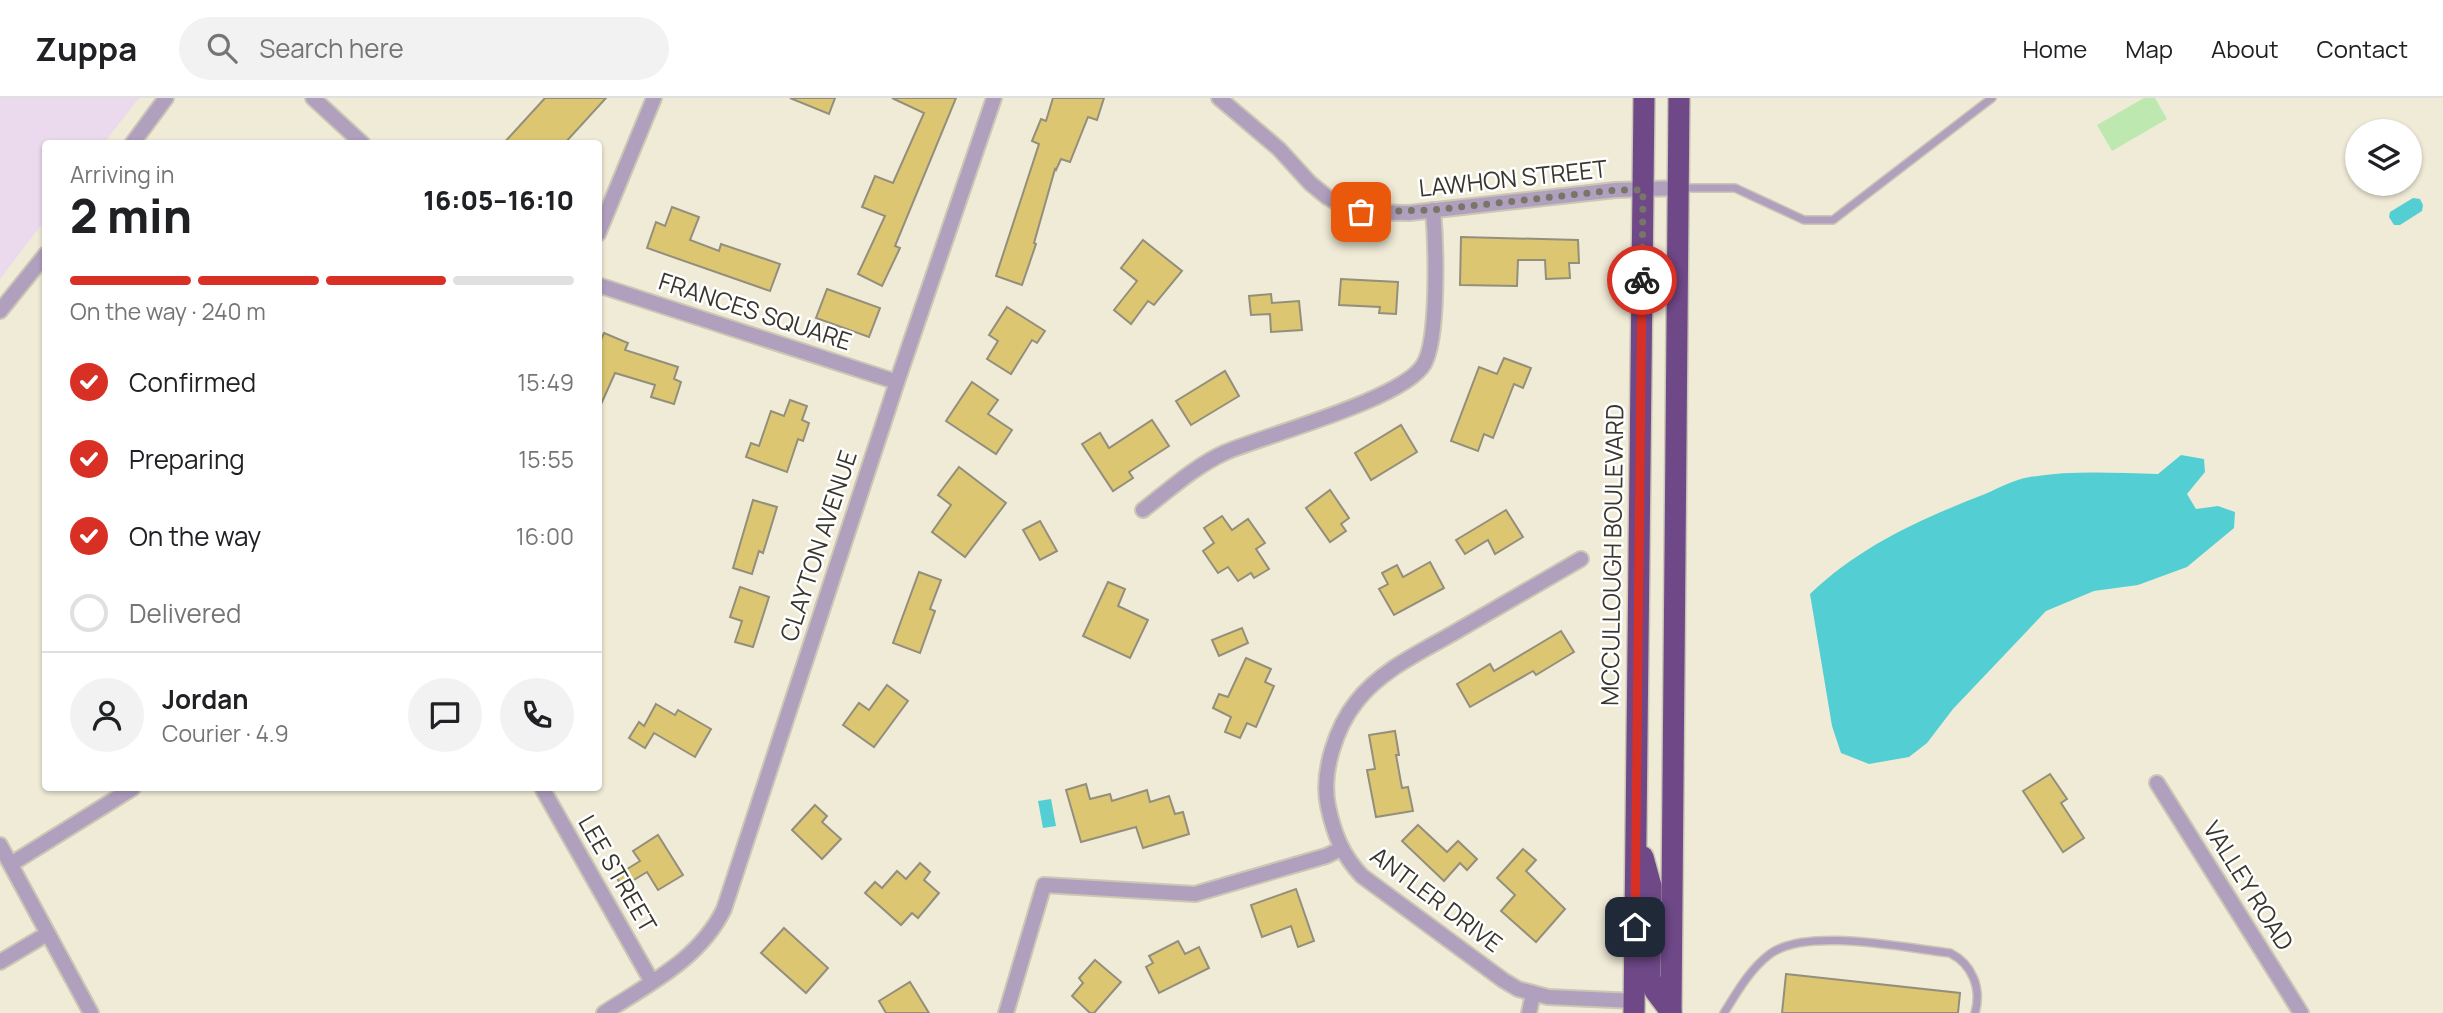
<!DOCTYPE html>
<html lang="en">
<head>
<meta charset="utf-8">
<style>
	body { margin:0; font-family:Manrope,sans-serif; background:#f2f2f2; color:#202124; height:100vh; display:flex; flex-direction:column; font-size:26px; white-space:nowrap }
	* { box-sizing:border-box; margin:0 }
	p { font-size:23px; color:#757577 }
	.icon { flex:none; width:38px; height:38px; fill:none; stroke:currentColor; stroke-width:2; stroke-linecap:round; stroke-linejoin:round }
	.map { position:relative; flex:1; overflow:hidden }
	.details { position:absolute; left:42px; top:42px; width:560px; height:651px; display:flex; flex-direction:column; background:#fff; border-radius:7px; box-shadow:0 2px 5px #0004 }
	.details>* { flex:none }
	.tools { position:absolute; left:2345px; top:21px; display:grid; gap:14px }
	.tools a { display:grid; place-items:center; width:77px; height:77px; border-radius:50%; background:#fff; box-shadow:0 2px 5px #0004; font-size:35px }
	.pin { position:absolute; display:grid; place-items:center; width:60px; height:60px; color:#fff; margin:-30px; border-radius:14px; box-shadow:0 4px 10px #0006 }
	.courier { position:absolute; display:grid; place-items:center; width:70px; height:70px; margin:-35px; border:5px solid #d93025; border-radius:50%; background:#fff; color:#222; box-shadow:0 2px 9px #0007 }
	.headline em { font-style:normal; font-weight:800 }
	.headline div { display:flex; flex-direction:column-reverse }
	.headline { display:flex; align-items:center; justify-content:space-between; height:119px; padding:0 28px }
	h1 { font-size:46px; font-weight:800; line-height:52px }
	.bar { display:grid; grid-template-columns:repeat(4,1fr); gap:10px 7px; align-content:center; height:84px; padding:0 28px }
	.bar i { height:9px; border-radius:5px; background:#e0e0e0 }
	.bar .selected { background:#d93025 }
	.bar p { grid-column:span 4 }
	.line { display:flex; align-items:center; gap:18px; padding:0 28px; border-top:2px solid #e0e0e0 }
	.line div { flex:1 }
	.round { display:grid; place-items:center; flex:none; width:74px; height:74px; border-radius:37px; background:#f2f2f2 }
	ol { padding:0 28px; list-style:none }
	li { display:flex; align-items:center; gap:21px; height:77px }
	li p { margin-inline-start:auto }
	li .icon { padding:7px; border-radius:50%; background:#d93025; color:#fff; stroke-width:4 }
	li:last-child { color:#757577 }
	li i { width:38px; height:38px; border:4px solid #e0e0e0; border-radius:50% }
	header { display:flex; align-items:center; gap:42px; box-sizing:border-box; height:98px; padding:0 35px; background:#fff; border-bottom:2px solid #e0e0e0 }
	header strong { font-size:33px }
	nav { display:flex; gap:38px; margin-inline-start:auto; font-size:24px }
	.search { width:490px; height:63px; background:#f2f2f2; display:flex; align-items:center; gap:18px; box-sizing:border-box; padding:0 24px; border-radius:38px; color:#757577; font-size:26px }
	.map>svg:first-child { display:block }
	.education { fill:#ebdaed }
	.green { fill:#bde9b0 }
	.water { fill:#53cfd3 }
	.building { fill:#dcc671; stroke:#938f7c; stroke-width:2 }
	.lines { fill:none; stroke-linecap:round; stroke-linejoin:round }
	.lane-casing { stroke:#cbc7b5; stroke-width:10 }
	.street-casing { stroke:#cbc7b5; stroke-width:18 }
	.highway-casing { stroke:#cbc7b5; stroke-width:24 }
	.lane { stroke:#b19fbe; stroke-width:7 }
	.street { stroke:#b19fbe; stroke-width:14 }
	.highway { stroke:#6f4888; stroke-width:21 }
	.done { stroke:#787569; stroke-width:7; stroke-dasharray:0 12.6 }
	.route { stroke:#d93025; stroke-width:9 }
	.labels { text-anchor:middle; stroke-width:5; stroke-linejoin:round; paint-order:stroke }
	.street-label { font-size:24px; fill:#38362e; stroke:#fff }
</style>
</head>
<body>
<header>
<strong>Zuppa</strong>
<div class="search"><svg class="icon" aria-label="search" viewBox="0 0 24 24"><circle cx="10" cy="10" r="6"/><path d="M15 15l6 6"/></svg>Search here</div>
<nav><a>Home</a><a>Map</a><a>About</a><a>Contact</a></nav>
</header>
<div class="map">
<svg width="2443" height="915" viewBox="0 0 2443 915">
	<rect width="100%" height="100%" fill="#f0ebd7"/>
	<polygon class="education" points="0,0 139,0 104,45 46,46 45,122 0,181"/>
	<polygon class="green" points="2144,0 2155,0 2167,21 2112,53 2097,27"/>
	<g class="water">
		<polygon points="2413,100 2420,101 2423,107 2422,113 2400,127 2394,127 2389,119 2390,114"/>
		<path d="M2181,357L2204,361L2205,374L2187,396L2196,411L2218,408L2235,414L2234,430L2187,469L2138,487L2094,493L2046,513L1953,611L1927,645L1909,659L1869,666L1841,655L1832,628L1810,496C1860,448 1921,421 1985,396C1999,390 2015,381 2030,379C2072,372 2116,375 2158,376Z"/>
		<polygon points="1051,701 1056,728 1043,730 1038,703"/>
	</g>
	<g class="building">
		<polygon points="545,0 606,0 564,46 503,46"/>
		<polygon points="790,0 835,0 829,16"/>
		<polygon points="892,0 956,0 895,148 900,150 882,188 858,176 885,118 862,109 875,78 893,85 924,15"/>
		<polygon points="1053,0 1104,0 1097,22 1088,19 1070,64 1061,61 1056,72 1055,71 1034,145 1036,146 1022,187 996,178 1039,46 1032,43 1041,21 1046,23"/>
		<polygon points="672,109 699,119 690,142 719,153 721,146 780,166 770,193 647,150 656,124 665,128"/>
		<polygon points="1461,139 1578,142 1579,165 1569,165 1570,180 1546,181 1545,162 1518,162 1517,188 1460,187"/>
		<polygon points="1143,142 1182,173 1154,207 1148,203 1131,226 1114,212 1137,183 1121,170"/>
		<polygon points="1341,181 1398,184 1396,216 1379,215 1380,209 1339,207"/>
		<polygon points="827,191 880,210 869,239 816,220"/>
		<polygon points="1271,196 1272,205 1299,203 1302,232 1271,234 1270,216 1251,217 1249,198"/>
		<polygon points="1007,209 1045,233 1037,245 1032,242 1011,276 987,261 998,243 989,237"/>
		<polygon points="604,235 628,245 625,252 678,269 674,281 681,284 674,306 651,299 655,287 615,275 598,313 598,248"/>
		<polygon points="1504,260 1531,270 1523,290 1514,286 1493,340 1484,336 1478,353 1451,343 1479,269 1497,276"/>
		<polygon points="1225,273 1239,298 1191,327 1176,303"/>
		<polygon points="972,284 998,302 988,316 1012,332 996,356 946,323"/>
		<polygon points="790,302 807,308 802,322 809,325 803,343 798,341 787,374 746,359 751,345 759,348 771,313 784,318"/>
		<polygon points="1152,322 1169,348 1129,374 1133,380 1113,393 1082,346 1100,335 1109,350"/>
		<polygon points="1401,327 1417,354 1371,382 1355,355"/>
		<polygon points="959,369 1006,405 965,459 932,434 951,407 938,397"/>
		<polygon points="1330,392 1349,420 1341,426 1346,433 1330,444 1306,410"/>
		<polygon points="753,402 777,409 763,455 759,453 752,476 733,470"/>
		<polygon points="1506,412 1523,439 1495,456 1488,442 1465,456 1456,442"/>
		<polygon points="1222,418 1232,432 1248,421 1265,445 1256,451 1269,471 1254,480 1251,475 1238,483 1228,469 1218,475 1203,453 1214,445 1204,430"/>
		<polygon points="1040,423 1057,453 1040,462 1023,432"/>
		<polygon points="1430,464 1444,490 1394,517 1379,491 1388,486 1382,475 1397,467 1403,479"/>
		<polygon points="919,474 941,482 930,511 935,513 920,555 893,545"/>
		<polygon points="1108,484 1125,491 1118,508 1148,522 1130,560 1083,538"/>
		<polygon points="740,489 769,499 753,549 735,544 742,523 730,519"/>
		<polygon points="1242,530 1248,545 1219,558 1212,542"/>
		<polygon points="1561,533 1574,554 1536,577 1533,573 1470,609 1457,586 1490,566 1494,573"/>
		<polygon points="1246,560 1271,571 1265,584 1274,588 1256,629 1247,625 1240,640 1225,634 1231,619 1213,610 1219,596 1228,599"/>
		<polygon points="887,587 908,603 874,649 843,627 859,605 869,612"/>
		<polygon points="656,606 675,617 678,612 711,631 695,659 654,635 645,650 629,640 639,624 644,628"/>
		<polygon points="1395,633 1399,657 1396,657 1402,690 1408,689 1413,713 1376,719 1367,672 1375,671 1369,637"/>
		<polygon points="2050,676 2067,701 2061,705 2084,740 2063,754 2023,693"/>
		<polygon points="1086,686 1090,701 1110,696 1112,703 1147,692 1150,704 1169,698 1175,716 1183,714 1189,736 1143,750 1136,729 1081,744 1066,692"/>
		<polygon points="815,707 827,718 822,724 841,741 822,761 792,732"/>
		<polygon points="1418,727 1447,754 1458,743 1477,761 1467,772 1460,765 1444,783 1402,743"/>
		<polygon points="658,737 683,777 658,792 647,774 622,789 616,778 640,763 633,753"/>
		<polygon points="1523,751 1536,762 1526,773 1565,811 1536,844 1501,813 1515,797 1497,780"/>
		<polygon points="920,765 930,774 924,782 939,795 918,820 912,815 901,827 865,795 875,784 882,790 897,773 906,781"/>
		<polygon points="1296,791 1314,843 1298,849 1291,828 1262,839 1251,807"/>
		<polygon points="784,830 828,870 806,895 761,855"/>
		<polygon points="1178,843 1185,856 1199,849 1209,870 1159,895 1146,869 1153,865 1149,858"/>
		<polygon points="1095,862 1121,884 1094,915 1090,915 1072,898 1083,885 1079,880"/>
		<polygon points="1786,876 1960,895 1958,915 1782,915"/>
		<polygon points="910,884 929,915 886,915 879,903"/>
	</g>
	<g class="lines">
		<defs>
			<g id="lane">
				<polyline points="1682,90 1735,90 1804,122 1833,122 1992,0"/>
				<path d="M1724,915C1737,894 1750,871 1770,856C1806,829 1905,850 1950,855C1972,866 1982,890 1975,915"/>
			</g>
			<g id="street">
				<polyline points="313,0 363,46"/>
				<polyline points="1219,0 1279,51 1310,85 1327,99 1348,111 1361,114 1409,115 1616,92 1678,90"/>
				<polyline points="132,46 166,0"/>
				<polyline points="598,136 654,0"/>
				<polyline points="598,187 897,284"/>
				<polyline points="0,213 46,156"/>
				<path d="M1143,412C1169,392 1195,368 1226,354C1269,336 1404,301 1424,266C1439,240 1436,145 1433,112"/>
				<path d="M1581,461C1540,485 1498,509 1457,533C1423,553 1382,571 1357,603C1336,629 1321,674 1328,708C1334,736 1342,757 1362,778L1503,882L1518,891L1548,899L1635,903"/>
				<polyline points="2157,685 2301,915"/>
				<polyline points="542,690 652,884"/>
				<polyline points="0,747 91,915"/>
				<polyline points="11,766 133,690"/>
				<polyline points="0,864 47,836"/>
				<path d="M604,915C650,885 700,861 724,811L897,284L994,0"/>
				<polyline points="1006,915 1044,787 1195,796 1326,758 1341,751"/>
				<polyline points="1529,915 1533,896"/>
			</g>
			<g id="highway">
				<polyline points="1643,759 1651,788 1650,880 1655,893 1671,914"/>
				<polyline points="1634,915 1644,0"/>
				<polyline points="1671,915 1679,0"/>
			</g>
		</defs>
		<use href="#lane" class="lane-casing"/>
		<use href="#street" class="street-casing"/>
		<use href="#highway" class="highway-casing"/>
		<use href="#lane" class="lane"/>
		<use href="#street" class="street"/>
		<use href="#highway" class="highway"/>
	</g>
	<g class="lines">
		<polyline class="done" points="1361,114 1433,112 1616,92 1643,92 1642,182"/>
		<polyline class="route" points="1635,829 1642,182"/>
	</g>
	<g class="labels">
		<g class="street-label">
			<text transform="translate(1513 81) rotate(-6)" y="8">LAWHON STREET</text>
			<text transform="translate(755 214) rotate(18)" y="8">FRANCES SQUARE</text>
			<text transform="translate(819 448) rotate(-72)" y="8">CLAYTON AVENUE</text>
			<text transform="translate(1613 457) rotate(-89)" y="8">MCCULLOUGH BOULEVARD</text>
			<text transform="translate(617 776) rotate(60)" y="8">LEE STREET</text>
			<text transform="translate(2248 788) rotate(58)" y="8">VALLEY ROAD</text>
			<text transform="translate(1436 802) rotate(37)" y="8">ANTLER DRIVE</text>
		</g>
	</g>
</svg>
<div class="tools">
<a><svg class="icon" aria-label="layers" viewBox="0 0 24 24"><path d="M12 4l9 5-9 5-9-5zM3 14l9 5 9-5"/></svg></a>
</div>
<div class="pin" style="left:1361px;top:114px;background:#ea580c"><svg class="icon" aria-label="bag" viewBox="0 0 24 24"><path d="M5 8h14l-1 12H6zM9 8a3 3 0 0 1 6 0"/></svg></div>
<div class="pin" style="left:1635px;top:829px;background:#1f2937"><svg class="icon" aria-label="home" viewBox="0 0 24 24"><path d="M3 11l9-7 9 7M6 9v11h12V9"/></svg></div>
<div class="courier" style="left:1642px;top:182px"><svg class="icon" aria-label="bike" viewBox="0 0 24 24"><circle cx="6" cy="16" r="4"/><circle cx="18" cy="16" r="4"/><path d="M6 16l4-8h5l3 8M10 8l3 8H6M13 5h3"/></svg></div>
<section class="details">
<div class="headline"><div><h1>2 min</h1><p>Arriving in</p></div><em>16:05–16:10</em></div>
<div class="bar"><i class="selected"></i><i class="selected"></i><i class="selected"></i><i></i><p>On the way · 240 m</p></div>
<ol>
<li><svg class="icon" aria-label="check" viewBox="0 0 24 24"><path d="M5 12l5 5 9-10"/></svg>Confirmed<p>15:49</p></li>
<li><svg class="icon" aria-label="check" viewBox="0 0 24 24"><path d="M5 12l5 5 9-10"/></svg>Preparing<p>15:55</p></li>
<li><svg class="icon" aria-label="check" viewBox="0 0 24 24"><path d="M5 12l5 5 9-10"/></svg>On the way<p>16:00</p></li>
<li><i></i>Delivered</li>
</ol>
<div class="line" style="height:126px"><a class="round"><svg class="icon" aria-label="person" viewBox="0 0 24 24"><circle cx="12" cy="8" r="4"/><path d="M4 21q1-7 8-7t8 7"/></svg></a><div><b>Jordan</b><p>Courier · 4.9</p></div><a class="round"><svg class="icon" aria-label="chat" viewBox="0 0 24 24"><path d="M4 5h16v11H9l-5 4z"/></svg></a><a class="round"><svg class="icon" aria-label="phone" viewBox="0 0 24 24"><path d="M5 4h4l2 5-3 2q2 4 5 5l2-3 5 2v4C11 20 4 13 5 4z"/></svg></a></div>
</section>
</div>
</body>
</html>
